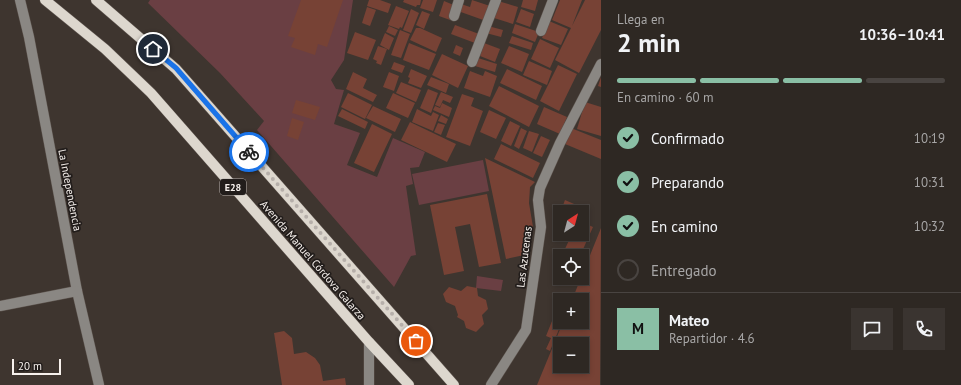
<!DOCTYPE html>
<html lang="es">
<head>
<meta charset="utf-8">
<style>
	body { margin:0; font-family:"PT Sans",sans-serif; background:#3a3430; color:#f1f3f6; height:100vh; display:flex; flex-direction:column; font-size:15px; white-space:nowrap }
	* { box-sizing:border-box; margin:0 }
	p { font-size:13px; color:#a7a6a6 }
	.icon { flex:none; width:22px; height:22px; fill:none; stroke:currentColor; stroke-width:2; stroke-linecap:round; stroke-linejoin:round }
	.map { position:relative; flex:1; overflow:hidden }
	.drawer { display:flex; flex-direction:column; background:#2e2823; width:360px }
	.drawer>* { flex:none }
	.needle { width:26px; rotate:36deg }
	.controls { position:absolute; left:553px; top:205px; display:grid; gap:8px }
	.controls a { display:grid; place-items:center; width:36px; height:36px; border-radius:0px; background:#2e2823; box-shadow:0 2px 6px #0003,0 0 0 1px #494441; font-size:20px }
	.scale { position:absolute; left:12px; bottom:10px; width:49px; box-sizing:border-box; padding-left:4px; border:2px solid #f7f1ed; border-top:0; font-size:11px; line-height:14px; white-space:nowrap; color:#f7f1ed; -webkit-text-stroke:3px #221d1b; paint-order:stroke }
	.pin { position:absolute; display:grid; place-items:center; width:34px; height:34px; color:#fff; margin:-17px; border:2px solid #fff; border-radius:50%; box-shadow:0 1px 4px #0007 }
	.courier { position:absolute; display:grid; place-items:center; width:40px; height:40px; margin:-20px; border:3px solid #1a73e8; border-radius:50%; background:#fff; color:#222; box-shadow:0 1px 5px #0007 }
	.headline em { font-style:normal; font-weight:600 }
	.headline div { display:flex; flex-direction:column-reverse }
	.headline { display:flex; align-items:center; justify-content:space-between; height:68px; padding:0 16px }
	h1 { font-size:26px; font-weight:600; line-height:30px }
	.bar { display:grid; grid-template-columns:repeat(4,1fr); gap:6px 4px; align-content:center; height:48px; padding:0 16px }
	.bar i { height:5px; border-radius:3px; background:#494441 }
	.bar .selected { background:#8abfa5 }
	.bar p { grid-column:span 4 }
	.line { display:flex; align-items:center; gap:10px; padding:0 16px; border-top:1px solid #494441 }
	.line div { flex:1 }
	.round { display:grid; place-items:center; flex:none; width:42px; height:42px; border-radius:0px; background:#3a3430 }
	ol { padding:0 16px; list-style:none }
	li { display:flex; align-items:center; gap:12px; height:44px }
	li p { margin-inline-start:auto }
	li .icon { padding:4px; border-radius:50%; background:#8abfa5; color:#111; stroke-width:4 }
	li:last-child { color:#a7a6a6 }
	li i { width:22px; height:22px; border:2px solid #494441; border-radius:50% }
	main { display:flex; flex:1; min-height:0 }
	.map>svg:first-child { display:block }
	.green { fill:#6a3f43 }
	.building { fill:#774235; fill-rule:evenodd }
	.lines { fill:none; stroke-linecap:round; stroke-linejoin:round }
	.minor-casing { stroke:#5c534d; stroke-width:11 }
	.major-casing { stroke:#5c534d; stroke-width:11 }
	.minor { stroke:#8a8783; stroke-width:10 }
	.major { stroke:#ddd7ce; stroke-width:10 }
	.done { stroke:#b6afaa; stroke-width:4; stroke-dasharray:0 7.2 }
	.route { stroke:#1a73e8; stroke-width:5 }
	.labels { text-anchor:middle; stroke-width:3.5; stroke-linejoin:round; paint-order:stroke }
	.shield { fill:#221d1b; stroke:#b7b1ae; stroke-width:1 }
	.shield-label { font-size:10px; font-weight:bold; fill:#f7f1ed }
	.street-label { font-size:11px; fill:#f7f1ed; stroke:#221d1b }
</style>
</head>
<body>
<main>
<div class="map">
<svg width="601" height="385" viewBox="0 0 601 385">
	<rect width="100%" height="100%" fill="#3e352f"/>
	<g class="green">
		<polygon points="150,0 353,0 344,60 331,80 336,89 344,90 334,124 360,133 347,165 377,177 393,138 425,152 419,167 410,168 413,184 406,186 416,255 411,256 394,287 257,130 264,121 220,73 148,3"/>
		<polygon points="483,160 489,191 419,205 412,174"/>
		<polygon points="477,276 503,280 501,291 476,288"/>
	</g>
	<g class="building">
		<polygon points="301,0 343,0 327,47 318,44 315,55 291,47 295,38 288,36"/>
		<polygon points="369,0 380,0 391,4 388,13 367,6"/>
		<polygon points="404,0 421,0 420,5 417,5 416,7 403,2"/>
		<polygon points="423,0 437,0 433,12 420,8"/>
		<polygon points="472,0 490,6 486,21 458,11 461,4 470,7"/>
		<polygon points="523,0 538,0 535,11 521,7"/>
		<polygon points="560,0 582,0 572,26 585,0 601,0 601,30 579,73 555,60 571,28 552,20"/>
		<polygon points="444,1 456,6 450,20 439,16"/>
		<polygon points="498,1 518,7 513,24 494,18"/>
		<polygon points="396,6 409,11 402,28 400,27 399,29 388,25"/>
		<polygon points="367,7 376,10 370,26 362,23"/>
		<polygon points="411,9 419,13 411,33 403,30"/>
		<polygon points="521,9 534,14 530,27 516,22"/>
		<polygon points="422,11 430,14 424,29 416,25"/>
		<polygon points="549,21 568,29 561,45 542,38"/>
		<polygon points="515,24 539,32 535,42 512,33"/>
		<polygon points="455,25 479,34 475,43 451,34"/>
		<polygon points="389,26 398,30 395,36 386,32"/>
		<polygon points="488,26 503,30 501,37 486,33"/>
		<polygon points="416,28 420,28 442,38 436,52 410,40"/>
		<polygon points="400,30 410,34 401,58 391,55"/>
		<polygon points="355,32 376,40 368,60 347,53"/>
		<polygon points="385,33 394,38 389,50 380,45"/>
		<polygon points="512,36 533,43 531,50 509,43"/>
		<polygon points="540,39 559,48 550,68 531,59"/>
		<polygon points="409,43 436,54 429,70 403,60"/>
		<polygon points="484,43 500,49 495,62 480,56"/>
		<polygon points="456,45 463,48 460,56 453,53"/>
		<polygon points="378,46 387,49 381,65 376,63 377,61 373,59"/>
		<polygon points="509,46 529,54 522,72 501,63"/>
		<polygon points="442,54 468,66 458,88 432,75"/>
		<polygon points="478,58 497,64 495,72 475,66"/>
		<polygon points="529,61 552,71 547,85 523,75"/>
		<polygon points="394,62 405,66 402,73 391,69"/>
		<polygon points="558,65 577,74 559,111 540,101"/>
		<polygon points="411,69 427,76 421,88 408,83 410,78 408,77"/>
		<polygon points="507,69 542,86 536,100 500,83"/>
		<polygon points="470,71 483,76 485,71 497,76 490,97 464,88"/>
		<polygon points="353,72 367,79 363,88 377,95 373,102 346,89"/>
		<polygon points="389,72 399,76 394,91 383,87"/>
		<polygon points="431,77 449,84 446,93 427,85"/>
		<polygon points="601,77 601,87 598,86"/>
		<polygon points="401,82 421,90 416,102 396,93"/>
		<polygon points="499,86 539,106 529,127 489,106"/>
		<polygon points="428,89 438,93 431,113 420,108"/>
		<polygon points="441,92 453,97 450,103 443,100 440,107 435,105"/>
		<polygon points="348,93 372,105 365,119 341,107"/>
		<polygon points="393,93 415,103 408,118 386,108"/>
		<polygon points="462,94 474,98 471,106 483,111 470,146 446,137"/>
		<polygon points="296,100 320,107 315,120 292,113"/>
		<polygon points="585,102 601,107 601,136 577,129"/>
		<polygon points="442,103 452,108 449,117 433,110 435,106 440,108"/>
		<polygon points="373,106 401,119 395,132 366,118"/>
		<polygon points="544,107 567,117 560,134 537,124"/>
		<polygon points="342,109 368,122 365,129 338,116"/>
		<polygon points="417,109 431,116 433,112 439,115 433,131 412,122"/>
		<polygon points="489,110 506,118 496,139 480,132"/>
		<polygon points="441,115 448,119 446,124 438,121"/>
		<polygon points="292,118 304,122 298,140 287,136"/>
		<polygon points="510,121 520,126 511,146 501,141"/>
		<polygon points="410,122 456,144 447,162 401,140"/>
		<polygon points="438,123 445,125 441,135 434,132"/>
		<polygon points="372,124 392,134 374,172 354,163"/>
		<polygon points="521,128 527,131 519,149 514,146"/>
		<polygon points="571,128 601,140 601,159 565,144"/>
		<polygon points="529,131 539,134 532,152 523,148"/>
		<polygon points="541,136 550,140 542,157 533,153"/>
		<polygon points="501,144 540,163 533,178 494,159"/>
		<polygon points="485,158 535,182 530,187 529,203 533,227 529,254 506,259"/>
		<polygon points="487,194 501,263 479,267 470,224 455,227 464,271 444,275 430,205"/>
		<polygon points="565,200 590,211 586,218 582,217 582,212 571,212 562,208"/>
		<polygon points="582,222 593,227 580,256 574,256 564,251 572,234 582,234"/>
		<path d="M601,228L600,385H537L563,322H582V300H572ZM560,344H582V366H560Z"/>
		<polygon points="467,286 477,288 478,296 486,300 488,309 482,315 484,324 476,332 466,328 464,321 457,317 458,315 455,306 446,302 443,294 449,287 461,291"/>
		<polygon points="560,301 560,322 562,322 550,351 546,349 551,338 546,336"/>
		<polygon points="284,331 292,338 294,354 306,352 315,358 320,365 323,381 345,378 346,385 282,385 274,333"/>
	</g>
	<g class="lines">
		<defs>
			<g id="minor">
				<polyline points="20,0 29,37 77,291 99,385"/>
				<polyline points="454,16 459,0"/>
				<polyline points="541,31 553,0"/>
				<polyline points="472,62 496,0"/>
				<polyline points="0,306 77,291"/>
				<polyline points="369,342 369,385"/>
				<polyline points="491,385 526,330 541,227 538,200 540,188 560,143 601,64"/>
			</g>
			<g id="major">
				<polyline points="45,0 105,49 151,93 369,342 409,385"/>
				<polyline points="96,0 176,69 454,385"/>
			</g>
		</defs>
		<use href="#minor" class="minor-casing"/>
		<use href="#major" class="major-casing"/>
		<use href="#minor" class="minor"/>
		<use href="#major" class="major"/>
	</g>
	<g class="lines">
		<polyline class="done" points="249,152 416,341"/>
		<polyline class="route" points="153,49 176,68 249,152"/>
	</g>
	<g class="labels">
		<rect class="shield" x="220" y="179" width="26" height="16" rx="3"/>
		<g class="shield-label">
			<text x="233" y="191">E28</text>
		</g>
		<g class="street-label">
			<text transform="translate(70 190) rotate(79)" y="4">La Independencia</text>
			<text transform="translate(524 257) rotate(-83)" y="4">Las Azucenas</text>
			<text transform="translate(313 260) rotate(49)" y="4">Avenida Manuel Córdova Galarza</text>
		</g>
	</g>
</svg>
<div class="controls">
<a><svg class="needle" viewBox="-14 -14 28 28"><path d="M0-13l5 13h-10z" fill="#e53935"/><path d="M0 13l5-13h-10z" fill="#a7a6a6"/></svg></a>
<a><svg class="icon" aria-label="locate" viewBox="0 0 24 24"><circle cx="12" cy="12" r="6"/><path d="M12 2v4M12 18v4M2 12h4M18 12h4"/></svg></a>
<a>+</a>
<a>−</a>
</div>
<div class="scale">20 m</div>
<div class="pin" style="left:416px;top:341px;background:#ea580c"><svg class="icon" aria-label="bag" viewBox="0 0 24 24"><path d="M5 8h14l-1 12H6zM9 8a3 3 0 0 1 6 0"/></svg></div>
<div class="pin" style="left:153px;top:49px;background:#1f2937"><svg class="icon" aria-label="home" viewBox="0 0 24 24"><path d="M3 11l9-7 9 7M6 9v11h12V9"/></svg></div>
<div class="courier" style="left:249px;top:152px"><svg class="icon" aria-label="bike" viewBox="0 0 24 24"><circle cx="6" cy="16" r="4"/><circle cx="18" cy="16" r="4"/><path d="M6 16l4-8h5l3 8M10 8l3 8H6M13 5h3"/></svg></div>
</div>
<section class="drawer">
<div class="headline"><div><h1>2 min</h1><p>Llega en</p></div><em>10:36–10:41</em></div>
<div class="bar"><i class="selected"></i><i class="selected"></i><i class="selected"></i><i></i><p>En camino · 60 m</p></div>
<ol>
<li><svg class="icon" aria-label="check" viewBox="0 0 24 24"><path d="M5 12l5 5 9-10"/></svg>Confirmado<p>10:19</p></li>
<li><svg class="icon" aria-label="check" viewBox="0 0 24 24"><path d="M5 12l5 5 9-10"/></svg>Preparando<p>10:31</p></li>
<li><svg class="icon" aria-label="check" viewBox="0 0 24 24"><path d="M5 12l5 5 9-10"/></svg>En camino<p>10:32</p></li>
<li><i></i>Entregado</li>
</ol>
<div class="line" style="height:72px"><b class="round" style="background:#8abfa5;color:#111">M</b><div><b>Mateo</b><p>Repartidor · 4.6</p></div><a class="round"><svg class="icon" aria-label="chat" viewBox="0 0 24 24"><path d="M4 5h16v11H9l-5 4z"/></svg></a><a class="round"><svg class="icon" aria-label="phone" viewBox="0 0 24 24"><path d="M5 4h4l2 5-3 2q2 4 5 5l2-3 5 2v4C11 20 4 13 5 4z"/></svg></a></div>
</section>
</main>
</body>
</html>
